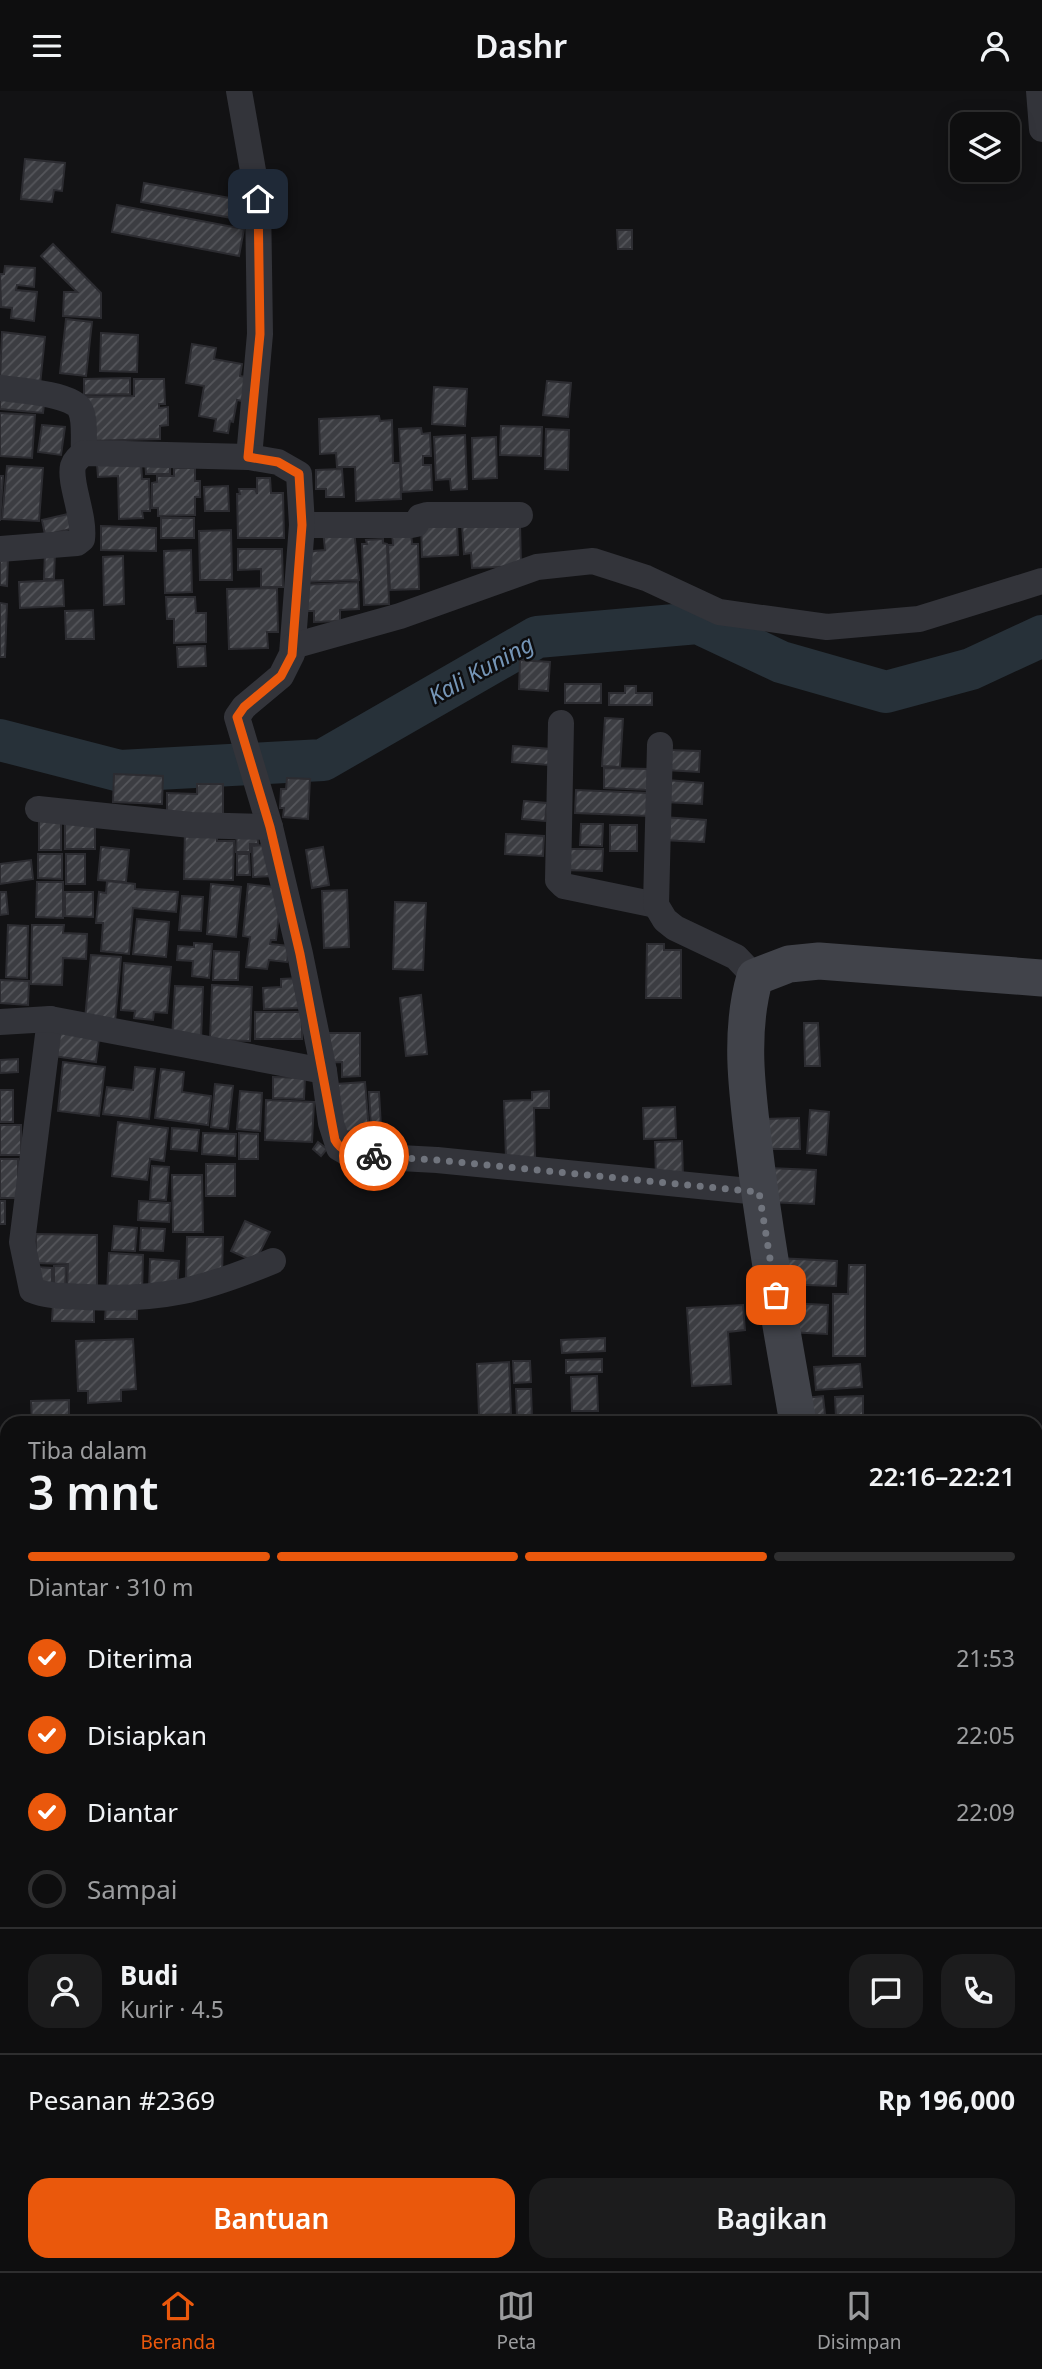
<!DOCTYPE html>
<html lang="id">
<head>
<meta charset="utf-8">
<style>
	body { margin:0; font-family:"Noto Sans",sans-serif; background:#1c1c1d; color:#f1f3f6; height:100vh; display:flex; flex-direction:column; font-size:26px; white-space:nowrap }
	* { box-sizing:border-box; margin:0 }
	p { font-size:23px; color:#9b9c9e }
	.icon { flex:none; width:38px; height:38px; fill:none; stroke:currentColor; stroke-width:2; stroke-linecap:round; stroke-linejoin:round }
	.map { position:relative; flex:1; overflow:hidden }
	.side { position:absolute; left:0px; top:1325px; width:1043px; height:856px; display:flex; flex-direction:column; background:#0e0e0f; border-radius:21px 21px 0 0; box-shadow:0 4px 18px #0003,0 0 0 2px #2e2e2f }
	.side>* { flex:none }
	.controls { position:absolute; left:950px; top:21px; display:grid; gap:14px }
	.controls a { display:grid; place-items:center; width:70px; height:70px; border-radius:14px; background:#0e0e0f; box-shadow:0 4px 18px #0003,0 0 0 2px #2e2e2f; font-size:35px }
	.pin { position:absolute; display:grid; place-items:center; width:60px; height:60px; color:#fff; margin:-30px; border-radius:14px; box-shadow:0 4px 10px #0006 }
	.courier { position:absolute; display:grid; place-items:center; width:70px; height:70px; margin:-35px; border:5px solid #ea580c; border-radius:50%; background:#fff; color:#222; box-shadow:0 2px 9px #0007 }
	.overview em { font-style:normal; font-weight:600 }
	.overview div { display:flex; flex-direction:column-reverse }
	.overview { display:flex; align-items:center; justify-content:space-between; height:119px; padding:0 28px }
	h1 { font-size:46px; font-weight:600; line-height:52px }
	.bar { display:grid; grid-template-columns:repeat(4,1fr); gap:10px 7px; align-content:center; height:84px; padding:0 28px }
	.bar i { height:9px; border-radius:5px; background:#2e2e2f }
	.bar .on { background:#ea580c }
	.bar p { grid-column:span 4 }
	.line { display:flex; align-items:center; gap:18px; padding:0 28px; border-top:2px solid #2e2e2f }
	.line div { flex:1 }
	.round { display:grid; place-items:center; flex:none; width:74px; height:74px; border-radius:21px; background:#1c1c1d }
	ol { padding:0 28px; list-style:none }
	li { display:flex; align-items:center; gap:21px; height:77px }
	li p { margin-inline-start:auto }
	li .icon { padding:7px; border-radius:50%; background:#ea580c; color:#fff; stroke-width:4 }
	li:last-child { color:#9b9c9e }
	li i { width:38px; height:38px; border:4px solid #2e2e2f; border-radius:50% }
	.cta { display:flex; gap:14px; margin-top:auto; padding:14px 28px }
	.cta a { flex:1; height:80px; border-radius:21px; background:#ea580c; color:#fff; font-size:28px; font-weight:600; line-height:80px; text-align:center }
	.cta a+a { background:#1c1c1d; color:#f1f3f6 }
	header { display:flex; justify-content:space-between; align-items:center; height:91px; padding:0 28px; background:#0e0e0f; font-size:32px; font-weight:600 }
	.tab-bar { display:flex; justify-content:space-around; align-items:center; height:98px; border-top:2px solid #2e2e2f; background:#0e0e0f; font-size:19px; color:#9b9c9e }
	.tab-bar a { display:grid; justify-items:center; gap:4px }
	.tab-bar .on { color:#ea580c }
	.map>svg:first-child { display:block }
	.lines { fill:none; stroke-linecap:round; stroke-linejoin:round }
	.river { stroke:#273139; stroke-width:42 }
	.building { fill:url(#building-hatch); stroke:#2c2c31; stroke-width:2 }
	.street { stroke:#33343a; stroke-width:26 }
	.secondary { stroke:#41434a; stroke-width:37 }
	.done { stroke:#70747d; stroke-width:7; stroke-dasharray:0 12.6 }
	.route { stroke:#ea580c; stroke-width:9 }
	.labels { text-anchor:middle; stroke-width:5; stroke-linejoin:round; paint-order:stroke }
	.water-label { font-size:23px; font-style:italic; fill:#7595b6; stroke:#0d0d0f }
</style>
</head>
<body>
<header><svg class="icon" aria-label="menu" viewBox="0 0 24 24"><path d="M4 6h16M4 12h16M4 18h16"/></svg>Dashr<svg class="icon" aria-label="person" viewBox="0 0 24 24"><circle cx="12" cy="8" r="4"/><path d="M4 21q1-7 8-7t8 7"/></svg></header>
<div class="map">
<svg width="1042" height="2180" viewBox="0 0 1042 2180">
	<defs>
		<pattern id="building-hatch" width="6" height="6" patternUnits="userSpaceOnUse" patternTransform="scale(1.75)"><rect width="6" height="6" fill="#3c3d42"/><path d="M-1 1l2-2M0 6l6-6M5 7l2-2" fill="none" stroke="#55565b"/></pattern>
	</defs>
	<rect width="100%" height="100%" fill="#121214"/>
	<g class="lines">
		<polyline class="river" points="0,649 120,680 323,669 537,546 698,532 781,571 886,601 971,578 1042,545"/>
	</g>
	<g class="building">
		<polygon points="25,68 65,72 62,100 54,99 52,111 21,108"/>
		<polygon points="144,92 236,108 232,127 141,111"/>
		<polygon points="117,114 244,138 239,165 112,141"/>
		<polygon points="617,139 632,139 632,158 618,158"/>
		<polygon points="53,153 101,202 101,227 63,225 64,201 77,201 41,165"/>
		<polygon points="5,175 35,177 34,196 17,194 16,199 37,201 34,230 11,227 12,217 1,216 0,183 4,183"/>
		<polygon points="66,228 92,231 86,285 60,282"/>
		<polygon points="2,241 45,246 40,294 0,289"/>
		<polygon points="101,242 138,244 137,281 100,280"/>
		<polygon points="192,253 216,257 214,268 242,273 240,285 246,286 242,310 237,309 233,331 230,330 228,342 214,340 216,328 199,325 204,295 186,292"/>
		<polygon points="130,287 130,303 84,304 84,288"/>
		<polygon points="134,288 164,288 165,313 159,313 159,317 168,316 168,334 160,335 160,348 88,350 87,306 134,305"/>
		<polygon points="547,290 571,292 568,326 543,324"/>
		<polygon points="434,296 467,298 465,335 432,333"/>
		<polygon points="0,301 45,305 43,322 0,318"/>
		<polygon points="0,322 35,324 32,367 0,365"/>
		<polygon points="379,325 380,330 392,329 393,372 400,372 401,408 356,410 355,376 337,376 336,362 320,363 319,328"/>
		<polygon points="42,334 65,336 61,364 38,361"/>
		<polygon points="501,335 542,336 541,365 500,364"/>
		<polygon points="421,337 422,343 430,342 431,365 423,365 423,374 431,374 432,399 402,401 399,338"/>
		<polygon points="546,338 569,339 568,379 545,378"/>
		<polygon points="465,344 467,398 451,399 450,388 436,389 434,346"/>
		<polygon points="496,346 497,387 473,388 472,347"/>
		<polygon points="170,367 170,383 146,383 145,368"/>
		<polygon points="141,371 142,388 149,388 150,420 142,420 143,427 119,428 118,385 98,386 97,373"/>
		<polygon points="7,375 43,377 39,430 2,428"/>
		<polygon points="174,377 195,377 195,390 200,390 200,406 195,406 195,424 158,425 158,417 152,417 152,392 157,391 157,385 174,385"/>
		<polygon points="342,378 344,406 326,406 326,398 316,398 316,379"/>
		<polygon points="0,385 3,385 0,430"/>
		<polygon points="257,387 270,387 271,402 283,402 284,447 238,447 237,403 240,403 239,398 255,398 257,403"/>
		<polygon points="228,395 229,420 205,420 204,396"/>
		<polygon points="68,423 71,438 45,444 42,429"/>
		<rect x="161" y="427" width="33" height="20"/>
		<polygon points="457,430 458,464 422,466 421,432"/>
		<polygon points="520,432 521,475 472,477 471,462 464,463 462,434"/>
		<polygon points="101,435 156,437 156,460 101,459"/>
		<polygon points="354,438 359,489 302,491 301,461 325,459 323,439"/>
		<polygon points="231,439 232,489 200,489 199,440"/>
		<polygon points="411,440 412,453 418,453 419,498 390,499 388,454 393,454 392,441"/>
		<polygon points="383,448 383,452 387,453 389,513 364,514 362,453 367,453 366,449"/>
		<polygon points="238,458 282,458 283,496 261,496 261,478 238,479"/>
		<polygon points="191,459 192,501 165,502 164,460"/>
		<polygon points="45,460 55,460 54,488 44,488"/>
		<polygon points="0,465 8,465 7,495 0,494"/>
		<polygon points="123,465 124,513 104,514 103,466"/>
		<polygon points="63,489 64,515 20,517 19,491"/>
		<polygon points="358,491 359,518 340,519 340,530 314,531 314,520 303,520 302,494"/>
		<polygon points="277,497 278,541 267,541 268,557 229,558 227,498"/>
		<polygon points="166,506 195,506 196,522 206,522 206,551 174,552 174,528 167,528"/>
		<polygon points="0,512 7,513 5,566 0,566"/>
		<polygon points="93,519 94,548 66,548 65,520"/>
		<polygon points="205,555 206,575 178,576 177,556"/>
		<polygon points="520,569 550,571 548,600 519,598"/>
		<rect x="565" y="593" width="36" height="19"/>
		<polygon points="625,595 636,595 636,602 652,602 652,614 609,614 609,602 625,602"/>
		<polygon points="605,627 623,628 620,676 602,675"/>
		<polygon points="513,655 551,658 549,674 512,671"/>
		<polygon points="667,659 700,660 699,681 666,679"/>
		<polygon points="604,677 650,678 649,699 604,697"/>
		<polygon points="114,683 163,685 162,713 113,711"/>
		<polygon points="287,687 310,688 308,728 283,726 284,717 280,717 281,698 286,698"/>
		<polygon points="667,689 703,692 702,713 665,711"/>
		<polygon points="197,693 223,693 223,727 167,727 167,702 197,703"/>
		<polygon points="576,699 649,702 649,725 575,722"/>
		<polygon points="524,710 547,712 545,730 522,728"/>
		<polygon points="39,722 61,723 61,759 39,759"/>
		<rect x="65" y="726" width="30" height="32"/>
		<polygon points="662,726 706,729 704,751 661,749"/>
		<polygon points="581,733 603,733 602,755 580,754"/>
		<rect x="610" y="734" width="27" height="26"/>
		<polygon points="185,736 217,736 217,750 234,750 233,789 184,788"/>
		<polygon points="237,737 257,738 258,753 250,753 250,761 236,761"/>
		<polygon points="506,743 544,745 543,765 505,763"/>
		<polygon points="263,754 272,785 253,786 252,755"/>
		<polygon points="101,756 129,759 126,791 98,789"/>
		<polygon points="323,756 329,794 312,797 306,759"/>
		<polygon points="561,758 603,758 602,780 561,779"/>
		<polygon points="38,763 62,763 62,788 38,787"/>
		<rect x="66" y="763" width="19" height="30"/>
		<polygon points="237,763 249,763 250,784 237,784"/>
		<polygon points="31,769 33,788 0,793 0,773"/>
		<polygon points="107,790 135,793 135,798 178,801 176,821 133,817 129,863 101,860 103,832 96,832 99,801 106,802"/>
		<polygon points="37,791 63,791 63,827 36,826"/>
		<polygon points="211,793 241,796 236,846 207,843"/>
		<polygon points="248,793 282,797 276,849 271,849 270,853 289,855 287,871 269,869 267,878 246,876 250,846 243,845"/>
		<polygon points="347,799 349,856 324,857 322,800"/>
		<polygon points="0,801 6,801 8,823 0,824"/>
		<polygon points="65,801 93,801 93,826 65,825"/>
		<polygon points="182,805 203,806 201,840 179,839"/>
		<polygon points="395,811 426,812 423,879 393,878"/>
		<polygon points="137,828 169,831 166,866 133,863"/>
		<polygon points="8,834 28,835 27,887 6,886"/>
		<polygon points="32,834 64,834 63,842 87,843 86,868 63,867 62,894 31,893"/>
		<polygon points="194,852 212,853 209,887 192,885 193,870 177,869 178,855 194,856"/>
		<polygon points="647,853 664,853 664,859 681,859 681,907 646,907"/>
		<polygon points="214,860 239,861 238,889 213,889"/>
		<polygon points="91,864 121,866 115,931 85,928"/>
		<polygon points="124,872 171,876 167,922 154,921 153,929 134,927 135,920 121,919"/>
		<polygon points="300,887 301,917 264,918 263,897 281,896 281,888"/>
		<polygon points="0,889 29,890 28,914 0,912"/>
		<polygon points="212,894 252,896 250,950 210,949"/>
		<polygon points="175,895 203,896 201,949 172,948"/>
		<polygon points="421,904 427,963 406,965 400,907"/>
		<rect x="255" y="921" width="47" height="27"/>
		<polygon points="804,932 818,932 820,975 805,975"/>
		<polygon points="57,934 100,940 96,971 53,965"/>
		<polygon points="323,942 360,942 360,985 342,986 342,971 324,972"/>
		<polygon points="18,968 18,981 0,982 0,969"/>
		<polygon points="63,971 105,976 99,1025 58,1020"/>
		<polygon points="135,976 155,978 149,1028 103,1023 107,996 133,999"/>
		<polygon points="161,978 184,981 182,1001 211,1005 208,1034 155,1027"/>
		<polygon points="273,986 305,987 304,1008 273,1007"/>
		<polygon points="365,991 369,1039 340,1041 336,993"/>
		<polygon points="215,993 233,995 228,1038 211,1036"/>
		<rect x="0" y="999" width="13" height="32"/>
		<polygon points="240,1000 262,1002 260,1040 237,1038"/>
		<polygon points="549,1000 549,1017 534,1017 535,1067 506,1067 504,1010 532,1009 532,1001"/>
		<polygon points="369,1001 379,1001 381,1036 371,1036"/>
		<polygon points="266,1009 314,1011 312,1051 265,1049"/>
		<polygon points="675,1016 676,1047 644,1048 643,1017"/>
		<polygon points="810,1019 829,1021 826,1064 807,1062"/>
		<polygon points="799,1027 800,1058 762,1058 761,1028"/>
		<polygon points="118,1031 168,1037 164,1070 150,1068 147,1089 112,1085"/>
		<rect x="0" y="1034" width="21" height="30"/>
		<polygon points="172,1037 199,1039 197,1060 171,1058"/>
		<polygon points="370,1040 371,1053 347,1055 347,1042"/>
		<polygon points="203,1042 236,1043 235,1065 202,1063"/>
		<polygon points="239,1042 258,1043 258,1068 239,1068"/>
		<polygon points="682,1050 683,1087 656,1088 655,1051"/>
		<polygon points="318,1051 327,1058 321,1065 313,1058"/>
		<rect x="0" y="1068" width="18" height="39"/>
		<rect x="206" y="1073" width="29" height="32"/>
		<polygon points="152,1075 169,1076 166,1109 150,1108"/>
		<polygon points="768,1077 816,1079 814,1113 767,1111"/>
		<polygon points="172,1084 202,1084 203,1141 173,1141"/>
		<rect x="0" y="1110" width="5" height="23"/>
		<polygon points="139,1110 170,1112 169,1131 138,1129"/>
		<polygon points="245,1130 270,1141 255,1171 231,1160"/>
		<polygon points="114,1135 137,1137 135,1160 112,1159"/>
		<polygon points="141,1137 165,1138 163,1160 140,1159"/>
		<polygon points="36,1143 97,1144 97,1197 67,1197 68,1173 36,1172"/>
		<polygon points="187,1146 223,1146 222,1187 186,1187"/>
		<polygon points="109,1162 143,1164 142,1204 107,1202"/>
		<polygon points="777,1167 837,1170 836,1195 776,1193"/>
		<polygon points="150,1168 179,1170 177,1200 149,1199"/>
		<polygon points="849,1174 865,1174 865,1265 833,1265 833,1203 848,1203"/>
		<polygon points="54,1175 66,1175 65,1200 54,1200"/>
		<polygon points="35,1176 52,1177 52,1197 35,1197"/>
		<polygon points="53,1212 94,1213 94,1231 52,1230"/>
		<polygon points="788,1212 828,1214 827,1243 787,1241"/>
		<polygon points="106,1213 137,1213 137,1228 105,1228"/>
		<polygon points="743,1214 745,1239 728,1241 731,1293 692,1295 687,1217"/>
		<polygon points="605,1247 605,1260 562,1262 561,1249"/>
		<polygon points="133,1248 136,1298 121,1299 121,1310 88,1312 88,1300 78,1300 76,1250"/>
		<polygon points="602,1268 602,1281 566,1282 566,1269"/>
		<polygon points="513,1270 530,1270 531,1291 514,1292"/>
		<polygon points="509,1271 511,1323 479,1324 477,1273"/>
		<polygon points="860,1273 862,1296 816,1299 814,1276"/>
		<polygon points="597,1285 598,1320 572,1320 571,1286"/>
		<polygon points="516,1298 531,1298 532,1327 517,1327"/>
		<polygon points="823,1305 826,1332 808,1332 806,1307"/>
		<polygon points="863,1305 863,1326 836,1327 835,1306"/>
		<polygon points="69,1309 69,1332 32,1332 31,1310"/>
		<polygon points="574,1325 589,1325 588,1332 574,1332"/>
		<polygon points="198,2174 237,2174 236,2180 197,2180"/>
		<polygon points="244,2174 285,2174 285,2180 243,2180"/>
		<polygon points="420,2174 477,2174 477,2180 421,2180"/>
		<rect x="482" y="2174" width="28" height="6"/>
		<rect x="531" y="2174" width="26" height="6"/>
		<rect x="649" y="2174" width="40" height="6"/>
		<rect x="715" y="2174" width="25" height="6"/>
		<polygon points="806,2174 806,2180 779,2180 778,2176"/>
		<polygon points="815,2174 840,2174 841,2180 816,2180"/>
		<rect x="861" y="2174" width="40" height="6"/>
		<polygon points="856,2175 856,2180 843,2180 842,2176"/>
	</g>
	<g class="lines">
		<g class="street">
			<polyline points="239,0 258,108 260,243 249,366"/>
			<polyline points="1039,0 1042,38"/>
			<path d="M0,297C16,299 73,303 80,318C86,329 83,350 84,362"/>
			<polyline points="302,434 411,434 416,433 420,426 427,424 520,424"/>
			<path d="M0,458L77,452L82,448C85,425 69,392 73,375C75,369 79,366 84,362L249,366L278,371L299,383L302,434L292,563L281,585L244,616L237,626L270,736L300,863L324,980L331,1032L339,1057L346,1061L381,1066L437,1069L759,1101"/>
			<polyline points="293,555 400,525 537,476 593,470 646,487 719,521 827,536 919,528 1042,490"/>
			<polyline points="561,632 558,789 564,795 656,814"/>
			<polyline points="660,654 656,814 665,829 675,837 736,866 755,886"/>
			<polyline points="38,718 191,734 270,736"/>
			<path d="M50,928L22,1151L32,1199C49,1206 67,1205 85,1206C162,1210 203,1199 273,1170"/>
			<polyline points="0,931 50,928 324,980"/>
			<polyline points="306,2174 306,2180"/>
			<polyline points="632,2180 633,2174"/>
		</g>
		<g class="secondary">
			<path d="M798,1332C782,1240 765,1148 754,1056C747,1000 739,941 755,886L789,873L819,870L1042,887"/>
			<polyline points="0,1365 7,1364"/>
			<polyline points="926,2174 927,2180"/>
		</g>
	</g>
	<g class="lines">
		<polyline class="done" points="374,1065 437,1069 759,1101 776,1204"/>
		<path class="route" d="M258,108L260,243L248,366L278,371L299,383L302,434L292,564L281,585L244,616L237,626L270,736L300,863L335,1049C343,1064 359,1062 374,1065"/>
	</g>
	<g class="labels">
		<g class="water-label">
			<text transform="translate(481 579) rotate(-29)" y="8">Kali Kuning</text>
		</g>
	</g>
</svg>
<div class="controls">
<a><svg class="icon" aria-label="layers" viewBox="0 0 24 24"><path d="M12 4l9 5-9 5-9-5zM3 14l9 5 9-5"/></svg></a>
</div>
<div class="pin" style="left:776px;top:1204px;background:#ea580c"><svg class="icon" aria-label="bag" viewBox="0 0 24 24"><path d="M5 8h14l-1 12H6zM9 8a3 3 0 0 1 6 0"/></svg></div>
<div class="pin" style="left:258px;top:108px;background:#1f2937"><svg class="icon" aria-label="home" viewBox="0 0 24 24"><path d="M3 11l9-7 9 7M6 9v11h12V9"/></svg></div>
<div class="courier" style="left:374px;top:1065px"><svg class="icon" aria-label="bike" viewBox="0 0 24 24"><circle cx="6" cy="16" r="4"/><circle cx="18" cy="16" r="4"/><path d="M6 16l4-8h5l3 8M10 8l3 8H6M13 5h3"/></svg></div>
<section class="side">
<div class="overview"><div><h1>3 mnt</h1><p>Tiba dalam</p></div><em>22:16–22:21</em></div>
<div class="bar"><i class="on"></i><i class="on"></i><i class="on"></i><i></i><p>Diantar · 310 m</p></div>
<ol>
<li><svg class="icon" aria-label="check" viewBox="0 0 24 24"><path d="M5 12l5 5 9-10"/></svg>Diterima<p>21:53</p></li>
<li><svg class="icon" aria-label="check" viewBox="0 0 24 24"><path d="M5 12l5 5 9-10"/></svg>Disiapkan<p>22:05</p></li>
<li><svg class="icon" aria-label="check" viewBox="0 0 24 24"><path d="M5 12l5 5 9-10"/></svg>Diantar<p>22:09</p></li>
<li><i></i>Sampai</li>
</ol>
<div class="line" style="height:126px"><a class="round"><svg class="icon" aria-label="person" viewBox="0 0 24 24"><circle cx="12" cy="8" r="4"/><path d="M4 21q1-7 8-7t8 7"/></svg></a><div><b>Budi</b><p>Kurir · 4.5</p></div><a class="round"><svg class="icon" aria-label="chat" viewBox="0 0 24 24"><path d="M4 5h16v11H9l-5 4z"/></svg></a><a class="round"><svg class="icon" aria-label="phone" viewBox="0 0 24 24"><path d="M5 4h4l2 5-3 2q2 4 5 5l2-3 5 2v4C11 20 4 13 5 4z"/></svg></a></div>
<div class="line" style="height:91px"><div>Pesanan #2369</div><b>Rp 196,000</b></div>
<div class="cta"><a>Bantuan</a><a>Bagikan</a></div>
</section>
</div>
<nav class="tab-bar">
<a class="on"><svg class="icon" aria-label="home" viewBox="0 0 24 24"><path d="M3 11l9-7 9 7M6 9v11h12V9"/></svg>Beranda</a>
<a><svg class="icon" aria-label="map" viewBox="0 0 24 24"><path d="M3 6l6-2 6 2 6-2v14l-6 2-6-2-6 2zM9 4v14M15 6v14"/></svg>Peta</a>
<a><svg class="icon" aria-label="saved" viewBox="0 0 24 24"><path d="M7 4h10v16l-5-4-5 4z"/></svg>Disimpan</a>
</nav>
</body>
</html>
